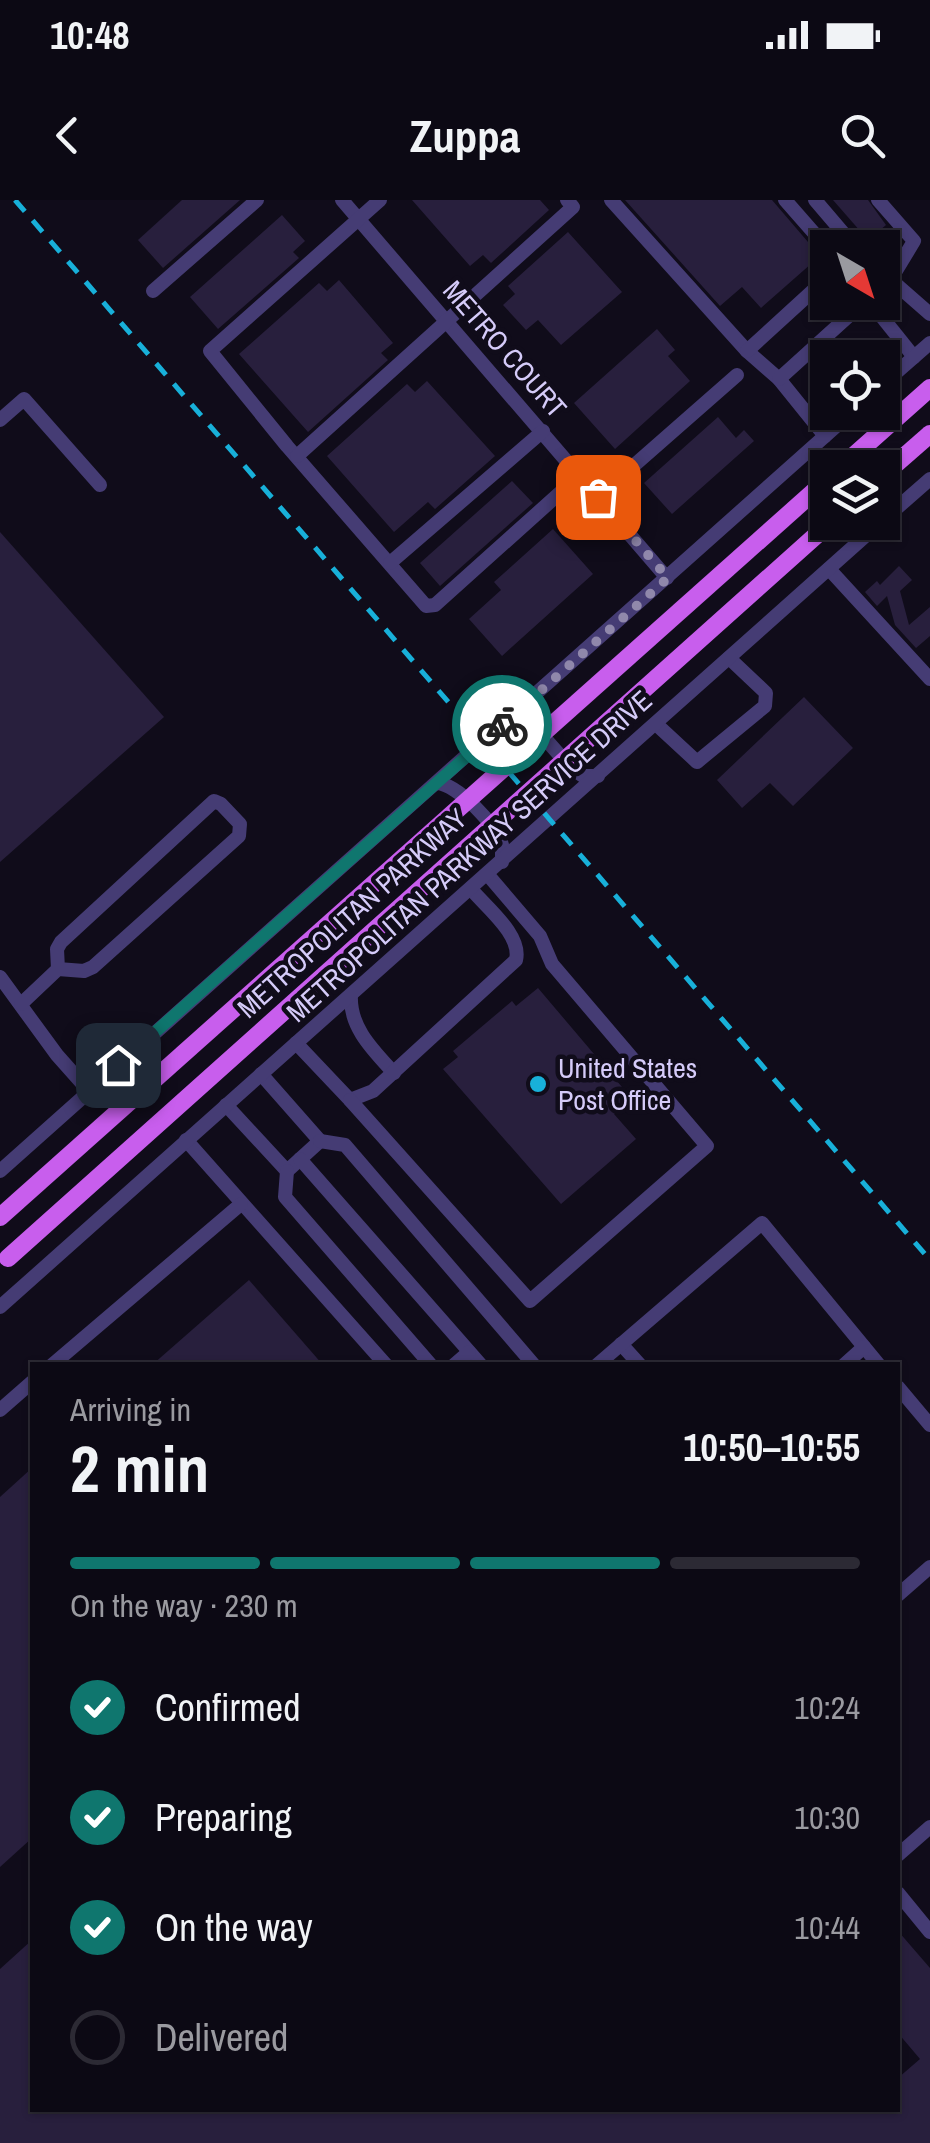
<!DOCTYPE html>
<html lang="en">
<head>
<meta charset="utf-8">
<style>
	body { margin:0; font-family:"Archivo Narrow",sans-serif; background:#1a1722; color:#f1f3f6; height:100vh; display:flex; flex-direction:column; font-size:38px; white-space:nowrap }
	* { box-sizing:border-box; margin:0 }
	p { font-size:32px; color:#9a9aa0 }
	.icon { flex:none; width:55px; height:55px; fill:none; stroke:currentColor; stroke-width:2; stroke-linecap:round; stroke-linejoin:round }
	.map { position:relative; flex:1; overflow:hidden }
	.side { position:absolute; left:30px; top:1162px; width:870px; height:750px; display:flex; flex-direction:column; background:#0c0914; border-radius:0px; box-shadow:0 2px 8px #0004,0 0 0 2px #2c2a34 }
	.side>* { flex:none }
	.needle { width:65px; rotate:141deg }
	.controls { position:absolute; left:810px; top:30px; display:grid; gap:20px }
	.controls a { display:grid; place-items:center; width:90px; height:90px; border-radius:0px; background:#0c0914; box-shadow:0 2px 8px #0004,0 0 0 2px #2c2a34; font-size:50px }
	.pin { position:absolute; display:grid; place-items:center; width:85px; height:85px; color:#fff; margin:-42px; border-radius:20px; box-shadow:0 5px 15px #0006 }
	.courier { position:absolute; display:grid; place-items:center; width:100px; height:100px; margin:-50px; border:8px solid #0f766e; border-radius:50%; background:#fff; color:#222; box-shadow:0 2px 12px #0007 }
	.summary em { font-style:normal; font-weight:700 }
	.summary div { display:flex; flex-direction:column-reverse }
	.summary { display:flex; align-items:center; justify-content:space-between; height:170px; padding:0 40px }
	h1 { font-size:65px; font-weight:700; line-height:75px }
	.bar { display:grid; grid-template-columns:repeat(4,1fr); gap:15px 10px; align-content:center; height:120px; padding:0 40px }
	.bar i { height:12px; border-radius:8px; background:#2c2a34 }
	.bar .on { background:#0f766e }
	.bar p { grid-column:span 4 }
	ol { padding:0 40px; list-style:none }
	li { display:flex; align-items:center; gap:30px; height:110px }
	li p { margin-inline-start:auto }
	li .icon { padding:10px; border-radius:50%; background:#0f766e; color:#fff; stroke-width:4 }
	li:last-child { color:#9a9aa0 }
	li i { width:55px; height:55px; border:5px solid #2c2a34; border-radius:50% }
	.status { display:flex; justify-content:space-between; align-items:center; height:70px; padding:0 50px; background:#0c0914; direction:ltr }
	.status svg { height:28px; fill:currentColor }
	header { display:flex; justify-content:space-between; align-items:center; height:130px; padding:0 40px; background:#0c0914; font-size:45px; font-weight:700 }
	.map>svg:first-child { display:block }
	.building { fill:#281f3d }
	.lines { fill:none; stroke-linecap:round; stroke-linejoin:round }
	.minor { stroke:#453c74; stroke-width:14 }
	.major { stroke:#c85eed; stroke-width:18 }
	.rail { stroke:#18b0d9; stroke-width:5; stroke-dasharray:15 12; stroke-linecap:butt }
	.major-bridge { stroke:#c85eed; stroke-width:18 }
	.done { stroke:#9088ab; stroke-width:10; stroke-dasharray:0 18 }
	.route { stroke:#0f766e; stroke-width:12 }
	.poi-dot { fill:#18b0d9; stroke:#100c1a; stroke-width:4 }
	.labels { text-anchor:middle; stroke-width:9; stroke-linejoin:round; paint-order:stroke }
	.street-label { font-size:28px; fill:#d5cbf9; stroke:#100c1a }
	.poi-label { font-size:28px; fill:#d5cbf9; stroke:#100c1a; text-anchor:start }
</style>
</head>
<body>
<div class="status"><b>10:48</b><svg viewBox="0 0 49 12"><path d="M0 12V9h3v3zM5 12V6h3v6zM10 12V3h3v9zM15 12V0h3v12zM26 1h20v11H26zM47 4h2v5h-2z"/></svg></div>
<header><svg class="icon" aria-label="back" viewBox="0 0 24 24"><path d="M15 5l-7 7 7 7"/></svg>Zuppa<svg class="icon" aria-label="search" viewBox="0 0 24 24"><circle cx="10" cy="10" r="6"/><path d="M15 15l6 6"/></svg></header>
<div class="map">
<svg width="930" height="1943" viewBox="0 0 930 1943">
	<rect width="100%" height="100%" fill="#100c1a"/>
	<g class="building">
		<polygon points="182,0 240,0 163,68 138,40"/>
		<polygon points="412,0 540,0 549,10 491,63 483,55 470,66"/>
		<polygon points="625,0 772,0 820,56 761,108 742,87 720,106"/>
		<polygon points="833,0 868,0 886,25 868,40"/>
		<polygon points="282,15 305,41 293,52 299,58 218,129 190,97"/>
		<polygon points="568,32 622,92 561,145 538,120 526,130 503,105 515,94 508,86"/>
		<polygon points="339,80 393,143 381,153 388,160 308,232 239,154 319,83 327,91"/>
		<polygon points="657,129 675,150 668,156 690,181 615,249 574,203"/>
		<polygon points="427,181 495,256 435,309 428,302 394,332 327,256 407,184 415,192"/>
		<polygon points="718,217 736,238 744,230 754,241 672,314 644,283"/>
		<polygon points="512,281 533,303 440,386 420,363"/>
		<polygon points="553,329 593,374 502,456 469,419 501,390 494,382"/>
		<polygon points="0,332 164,517 0,662"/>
		<polygon points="899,366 912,380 900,391 909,425 930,407 930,436 916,448 895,425 887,396 877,406 865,392 877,381 880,385"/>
		<polygon points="804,497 853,548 793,606 770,583 742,608 717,580"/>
		<polygon points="538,788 633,900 614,914 636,939 561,1004 443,869 458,857 453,851 512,801 516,806"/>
		<polygon points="249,1080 323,1165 152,1165"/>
		<polygon points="32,1268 32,1638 0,1667 0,1297"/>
		<polygon points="898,1731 930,1768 930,1943 0,1943 0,1769 32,1740 32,1910 898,1910 898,1878 920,1859 898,1833"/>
	</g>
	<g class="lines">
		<g class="minor">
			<polyline points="342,0 667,378"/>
			<polyline points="380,0 210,151 287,246 426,406 435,405 581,274"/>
			<polyline points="611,0 747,151 779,179 825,236"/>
			<polyline points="785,0 828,49"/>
			<polyline points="815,0 856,48"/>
			<polyline points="878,0 914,41 891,79"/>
			<polyline points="882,72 930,114"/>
			<polyline points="153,91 257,0"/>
			<polyline points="870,102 914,157"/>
			<polyline points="747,151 828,77"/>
			<polyline points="779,179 864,102"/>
			<polyline points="882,185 930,143"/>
			<polyline points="0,220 24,199 100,285"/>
			<polyline points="297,256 573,7 567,0"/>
			<polyline points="598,297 737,175"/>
			<polyline points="882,321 930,279"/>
			<polyline points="390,363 543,231"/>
			<polyline points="829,369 930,479"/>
			<polyline points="531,499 529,511 533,525 571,568 583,576 598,576"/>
			<polyline points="656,524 697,562 765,506 766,493 729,458"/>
			<path d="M437,583C457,584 497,625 502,645C502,649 502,658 502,662"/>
			<polyline points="0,777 57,855 89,891"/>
			<path d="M351,795C349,827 373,850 394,873"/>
			<polyline points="21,804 58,769 84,771 93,767 239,636 240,624 221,604 214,601 61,742 57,749 58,769"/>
			<path d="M296,843L350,900L373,891L516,760C522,735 487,708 471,689"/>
			<polyline points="350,900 530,1101 707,946 552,764 540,736 488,675"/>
			<polyline points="226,905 287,971 320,941 261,874"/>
			<polyline points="186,940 386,1165"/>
			<polyline points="320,941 345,945 534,1165"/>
			<polyline points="300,959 481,1165"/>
			<polyline points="0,971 852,212"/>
			<polyline points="287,971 285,997 431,1165"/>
			<polyline points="0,1107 881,322"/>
			<polyline points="621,1144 640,1165"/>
			<polyline points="52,1165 241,1004"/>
			<polyline points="454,1165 469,1152"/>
			<polyline points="597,1165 762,1023 879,1165"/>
			<polyline points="844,1165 864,1147"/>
			<polyline points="898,1187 930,1225"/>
			<polyline points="0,1210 32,1182"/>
			<polyline points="898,1395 930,1367"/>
			<polyline points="898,1655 930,1627"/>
			<polyline points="898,1693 930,1732"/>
		</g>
		<g class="major">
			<polyline points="840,268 930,188"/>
			<polyline points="882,276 930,234"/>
		</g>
		<polyline class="rail" points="15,0 930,1060"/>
		<g class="major-bridge">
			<polyline points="0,1017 828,279"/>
			<polyline points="8,1058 831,322"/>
		</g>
	</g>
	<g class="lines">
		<polyline class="done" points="502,525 668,378 598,297"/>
		<polyline class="route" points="118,865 502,525"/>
	</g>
	<circle class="poi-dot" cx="538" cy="884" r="10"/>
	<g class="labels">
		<g class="street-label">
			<text transform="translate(505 149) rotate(49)" y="10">METRO COURT</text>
			<text transform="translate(469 656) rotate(-42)" y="10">METROPOLITAN PARKWAY SERVICE DRIVE</text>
			<text transform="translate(352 713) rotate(-42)" y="10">METROPOLITAN PARKWAY</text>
		</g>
		<g class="poi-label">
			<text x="558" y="878">United States<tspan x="558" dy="32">Post Office</tspan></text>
		</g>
	</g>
</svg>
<div class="controls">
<a><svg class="needle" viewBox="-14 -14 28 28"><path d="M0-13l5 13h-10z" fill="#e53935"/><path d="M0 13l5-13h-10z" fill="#9a9aa0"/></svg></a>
<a><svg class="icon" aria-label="locate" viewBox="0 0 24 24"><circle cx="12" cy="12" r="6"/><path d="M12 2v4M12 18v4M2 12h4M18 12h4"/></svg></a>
<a><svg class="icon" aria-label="layers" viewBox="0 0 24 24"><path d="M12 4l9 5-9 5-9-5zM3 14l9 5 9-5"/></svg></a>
</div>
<div class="pin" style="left:598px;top:297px;background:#ea580c"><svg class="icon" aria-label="bag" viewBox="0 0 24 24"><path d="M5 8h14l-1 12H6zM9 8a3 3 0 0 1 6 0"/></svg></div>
<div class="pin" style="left:118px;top:865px;background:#1f2937"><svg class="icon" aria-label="home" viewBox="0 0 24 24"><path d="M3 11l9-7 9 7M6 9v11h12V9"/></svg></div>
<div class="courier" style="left:502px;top:525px"><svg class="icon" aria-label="bike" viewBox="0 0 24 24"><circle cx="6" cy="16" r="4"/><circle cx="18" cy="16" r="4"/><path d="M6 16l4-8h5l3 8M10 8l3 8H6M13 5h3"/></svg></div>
<section class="side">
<div class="summary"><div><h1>2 min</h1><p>Arriving in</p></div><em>10:50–10:55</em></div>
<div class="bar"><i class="on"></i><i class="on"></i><i class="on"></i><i></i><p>On the way · 230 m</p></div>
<ol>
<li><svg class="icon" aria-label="check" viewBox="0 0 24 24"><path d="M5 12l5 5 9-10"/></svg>Confirmed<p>10:24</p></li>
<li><svg class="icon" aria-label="check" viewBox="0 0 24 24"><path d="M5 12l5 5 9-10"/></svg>Preparing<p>10:30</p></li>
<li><svg class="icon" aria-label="check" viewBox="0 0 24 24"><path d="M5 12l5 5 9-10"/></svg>On the way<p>10:44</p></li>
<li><i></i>Delivered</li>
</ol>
</section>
</div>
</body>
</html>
